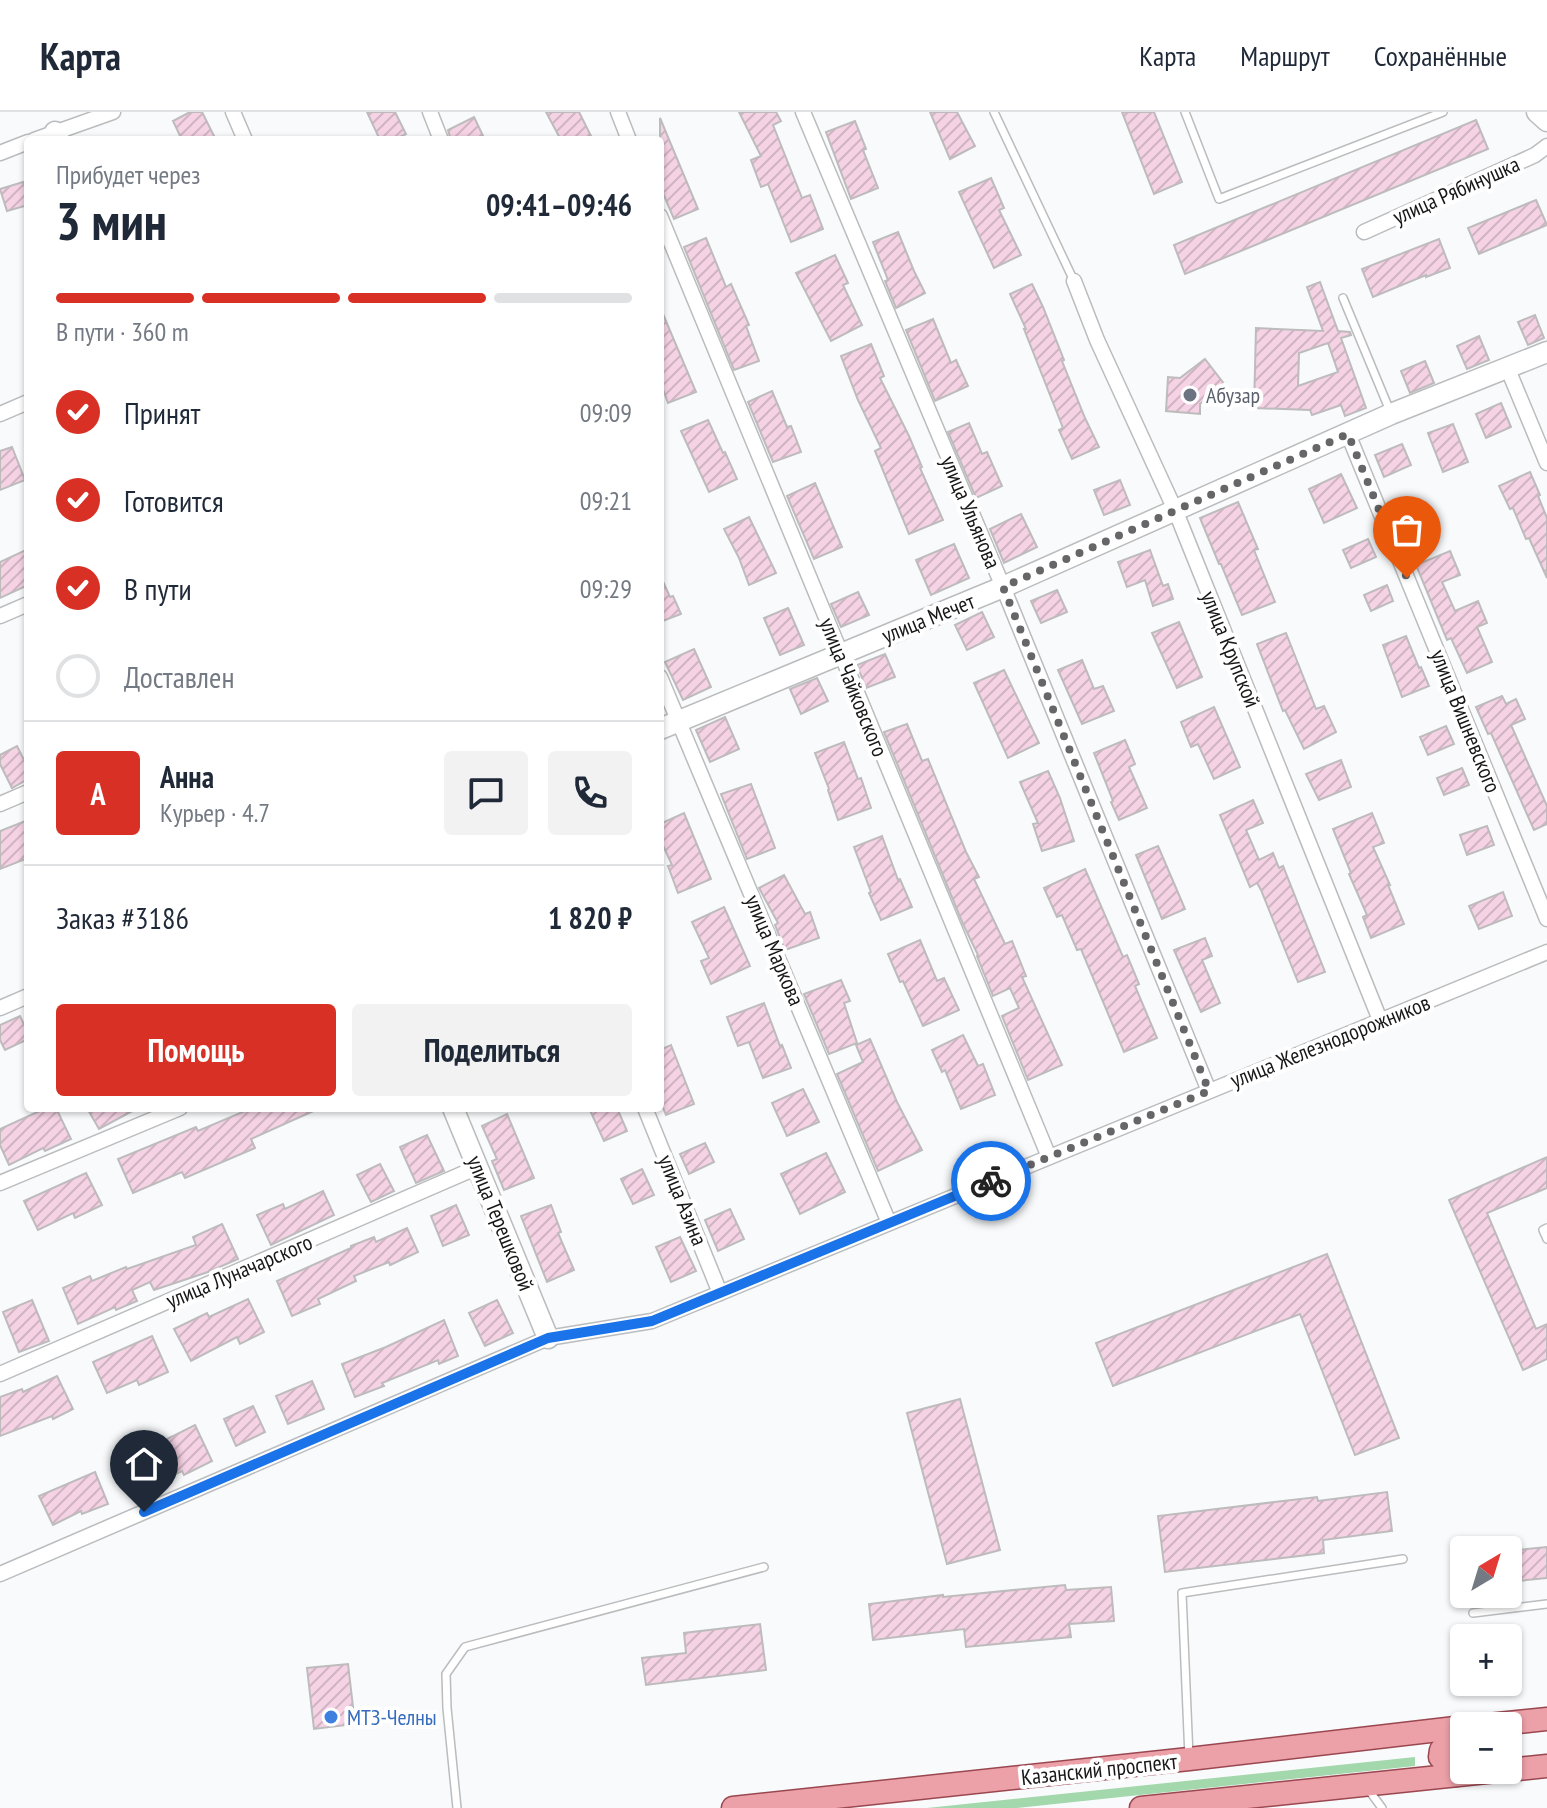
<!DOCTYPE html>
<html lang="ru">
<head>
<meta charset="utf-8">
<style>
	body { margin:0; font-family:"PT Sans Narrow",sans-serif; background:#f2f2f3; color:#1f2937; height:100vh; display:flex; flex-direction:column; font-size:30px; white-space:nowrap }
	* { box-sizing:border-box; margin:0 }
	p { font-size:26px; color:#747a83 }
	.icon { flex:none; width:44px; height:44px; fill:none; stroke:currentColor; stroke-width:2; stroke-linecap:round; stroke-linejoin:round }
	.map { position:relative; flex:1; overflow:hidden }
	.panel { position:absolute; left:24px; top:24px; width:640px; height:976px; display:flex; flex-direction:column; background:#fff; border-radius:8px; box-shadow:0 2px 6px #0004 }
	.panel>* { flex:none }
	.needle { width:52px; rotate:38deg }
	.fabs { position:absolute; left:1450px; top:1424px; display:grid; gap:16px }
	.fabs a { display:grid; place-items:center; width:72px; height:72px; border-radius:8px; background:#fff; box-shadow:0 2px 6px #0004; font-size:40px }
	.pin { position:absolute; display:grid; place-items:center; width:68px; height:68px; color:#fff; margin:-82px -34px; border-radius:50% 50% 50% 0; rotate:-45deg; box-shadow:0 0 8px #0007 }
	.pin .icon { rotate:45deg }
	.courier { position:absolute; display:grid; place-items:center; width:80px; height:80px; margin:-40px; border:6px solid #1a73e8; border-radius:50%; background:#fff; color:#222; box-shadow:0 2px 10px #0007 }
	.head em { font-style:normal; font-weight:600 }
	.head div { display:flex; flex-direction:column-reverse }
	.head { display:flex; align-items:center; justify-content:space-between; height:136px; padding:0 32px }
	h1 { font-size:52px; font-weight:600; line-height:60px }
	.bar { display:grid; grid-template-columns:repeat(4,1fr); gap:12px 8px; align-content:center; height:96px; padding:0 32px }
	.bar i { height:10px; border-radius:6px; background:#e0e1e3 }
	.bar .on { background:#d93025 }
	.bar p { grid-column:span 4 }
	.line { display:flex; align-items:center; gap:20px; padding:0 32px; border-top:2px solid #e0e1e3 }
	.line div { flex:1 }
	.round { display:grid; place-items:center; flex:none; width:84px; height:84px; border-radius:8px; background:#f2f2f3 }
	ol { padding:0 32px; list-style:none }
	li { display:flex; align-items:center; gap:24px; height:88px }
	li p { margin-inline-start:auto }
	li .icon { padding:8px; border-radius:50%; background:#d93025; color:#fff; stroke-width:4 }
	li:last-child { color:#747a83 }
	li i { width:44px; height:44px; border:4px solid #e0e1e3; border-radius:50% }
	.primary-button { display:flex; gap:16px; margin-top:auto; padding:16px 32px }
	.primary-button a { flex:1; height:92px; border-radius:8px; background:#d93025; color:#fff; font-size:32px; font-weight:600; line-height:92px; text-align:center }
	.primary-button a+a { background:#f2f2f3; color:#1f2937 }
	header { display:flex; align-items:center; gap:48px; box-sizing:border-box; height:112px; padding:0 40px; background:#fff; border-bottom:2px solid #e0e1e3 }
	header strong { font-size:38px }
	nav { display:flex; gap:44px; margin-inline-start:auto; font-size:28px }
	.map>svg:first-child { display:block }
	.green { fill:#a3d7ac }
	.building { fill:url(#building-hatch); stroke:#bebbbd; stroke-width:2; fill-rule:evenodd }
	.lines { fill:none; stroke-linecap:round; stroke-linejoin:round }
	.lane-casing { stroke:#babcbd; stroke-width:10 }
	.street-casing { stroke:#babcbd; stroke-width:17 }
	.secondary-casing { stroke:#babcbd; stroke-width:23 }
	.primary-casing { stroke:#9a4750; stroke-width:25 }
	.lane { stroke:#fff; stroke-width:7 }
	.street { stroke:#fff; stroke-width:14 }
	.secondary { stroke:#fff; stroke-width:20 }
	.primary { stroke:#eca0a8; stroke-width:22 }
	.done { stroke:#666668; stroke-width:8; stroke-dasharray:0 14.4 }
	.route { stroke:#1a73e8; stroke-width:10 }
	.worship-dot { fill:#6b7280; stroke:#fff; stroke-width:3 }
	.shop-dot { fill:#3f7fe0; stroke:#fff; stroke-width:3 }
	.labels { text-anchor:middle; stroke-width:8; stroke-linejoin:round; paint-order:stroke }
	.street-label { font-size:22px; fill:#171718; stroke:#fff }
	.worship-label { font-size:22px; fill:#5b616d; stroke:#fff; text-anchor:start }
	.shop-label { font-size:22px; fill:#366cbe; stroke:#fff; text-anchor:start }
</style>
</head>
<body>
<header>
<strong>Карта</strong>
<nav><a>Карта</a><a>Маршрут</a><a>Сохранённые</a></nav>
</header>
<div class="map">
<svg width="1547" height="1696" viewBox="0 0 1547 1696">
	<defs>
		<pattern id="building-hatch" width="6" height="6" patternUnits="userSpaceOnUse" patternTransform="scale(2)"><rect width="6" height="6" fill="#f5d3e4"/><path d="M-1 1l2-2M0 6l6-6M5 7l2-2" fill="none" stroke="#d1b4c3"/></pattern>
	</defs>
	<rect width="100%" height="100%" fill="#f8fafc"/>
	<polygon class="green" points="1415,1645 1415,1654 1017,1696 927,1696"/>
	<g class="building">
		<polygon points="190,0 202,0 216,28 182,28 173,9"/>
		<polygon points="367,0 395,0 406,22 394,28 380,28"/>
		<polygon points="546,0 579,0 593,28 561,28"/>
		<polygon points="739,0 776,0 781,9 773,13 802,86 810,83 823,117 791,130 768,72 761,75 751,48 761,44"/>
		<polygon points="930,0 957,0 975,34 950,47"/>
		<polygon points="1122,0 1154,0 1182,70 1154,82"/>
		<polygon points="474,5 485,28 451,28 448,18"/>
		<polygon points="660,6 698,97 674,107 660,74"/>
		<polygon points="1476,8 1488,37 1185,162 1174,133"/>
		<polygon points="855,9 866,37 863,38 878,76 851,87 826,20"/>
		<polygon points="991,66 1004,96 999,98 1021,143 994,156 959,80"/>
		<polygon points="23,70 28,84 28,93 7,99 0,77"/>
		<polygon points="1536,88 1547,113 1479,142 1468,116"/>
		<polygon points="898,120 914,159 925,181 896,196 885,169 888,168 873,130"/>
		<polygon points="706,126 726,175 731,172 749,213 746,214 759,249 734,258 684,135"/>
		<polygon points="1439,127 1450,156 1426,165 1426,163 1373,185 1362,157"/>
		<polygon points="835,143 848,171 843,173 862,213 831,229 796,161"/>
		<path d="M1320,170L1338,219L1350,220L1351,223L1341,226L1366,296L1345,304L1341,293L1312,303L1310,298L1254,296L1256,216L1323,219L1307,175ZM1328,231L1338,260L1298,274L1299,241Z"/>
		<polygon points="1032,172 1043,195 1064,248 1062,249 1085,306 1099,335 1072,347 1059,318 1063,316 1024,217 1026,217 1010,182"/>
		<polygon points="660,195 696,280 668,291 660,269"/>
		<polygon points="1535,203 1544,226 1528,233 1518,210"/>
		<polygon points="933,207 951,251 956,248 968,274 935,289 906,218"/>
		<polygon points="1479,224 1489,248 1467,257 1457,234"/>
		<polygon points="871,232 884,264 880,266 909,324 922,355 920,356 943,408 909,422 875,339 881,336 858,288 841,244"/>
		<polygon points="1205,247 1225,273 1200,292 1200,302 1166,299 1168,265 1180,266"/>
		<polygon points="1425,249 1434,271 1410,281 1401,259"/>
		<polygon points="772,279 787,315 791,314 801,340 773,350 748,290"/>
		<polygon points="1501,291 1511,315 1486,326 1476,302"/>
		<polygon points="708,308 723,341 725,340 737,367 709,380 681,319"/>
		<polygon points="969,311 982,342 987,340 1002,374 976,386 948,320"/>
		<polygon points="1453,312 1468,350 1443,360 1428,321"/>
		<polygon points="1402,332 1411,353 1384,365 1375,343"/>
		<polygon points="12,335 25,368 0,378 0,339"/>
		<polygon points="1530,360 1540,383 1538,384 1547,406 1547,466 1529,426 1526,427 1513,396 1510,397 1499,374"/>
		<polygon points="1341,362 1357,396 1324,411 1309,377"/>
		<polygon points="1120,368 1130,393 1104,403 1094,378"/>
		<polygon points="815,371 842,435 814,447 787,384"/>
		<polygon points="1238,390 1258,437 1254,438 1275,490 1242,503 1221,452 1219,452 1200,406"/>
		<polygon points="1430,396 1439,416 1410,427 1402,407"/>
		<polygon points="1021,402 1037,435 1004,451 990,417"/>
		<polygon points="749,405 776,461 749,473 739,446 724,417"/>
		<polygon points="1368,427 1376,445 1351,456 1343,438"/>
		<polygon points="954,432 969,466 931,483 916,448"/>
		<polygon points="28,437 28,473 0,486 0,450"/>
		<polygon points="1150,438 1163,474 1168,472 1173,487 1153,494 1145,468 1127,475 1118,450"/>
		<polygon points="1450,439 1460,463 1442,470 1455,499 1478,489 1487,511 1477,515 1492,550 1467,561 1451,526 1447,528 1416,453"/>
		<polygon points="660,463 670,485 673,484 681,502 660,510"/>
		<polygon points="1387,473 1393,489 1371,499 1364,483"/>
		<polygon points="1057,478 1067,500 1041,511 1031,489"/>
		<polygon points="858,480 869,503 841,515 831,492"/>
		<polygon points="788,496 804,533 780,543 764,506"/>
		<polygon points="982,500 994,525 967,538 955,513"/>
		<polygon points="1179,510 1202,565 1177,576 1152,521"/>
		<polygon points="1286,521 1316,597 1324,594 1336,620 1304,637 1285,598 1283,599 1257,532"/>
		<polygon points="1406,524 1419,556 1421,555 1429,574 1402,585 1383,533"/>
		<polygon points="694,537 711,575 683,588 665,550"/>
		<polygon points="885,542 895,565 866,576 857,553"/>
		<polygon points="1082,548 1094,577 1103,574 1114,599 1082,612 1058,558"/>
		<polygon points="1004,558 1039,631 1008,646 974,571"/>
		<polygon points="817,566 828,589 801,602 790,577"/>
		<polygon points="1502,584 1506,592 1516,587 1525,607 1511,613 1547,694 1547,712 1534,718 1491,621 1488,622 1476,595"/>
		<polygon points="1214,595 1240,655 1214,667 1198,632 1191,635 1181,610"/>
		<polygon points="725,605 739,637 710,650 696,618"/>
		<polygon points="907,612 922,649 928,647 966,740 979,765 974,767 1005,832 1012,829 1026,864 1022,865 1062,953 1028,968 1002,904 1019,896 1010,876 993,884 977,844 978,843 963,812 884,620"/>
		<polygon points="1446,614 1454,632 1428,643 1420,625"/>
		<polygon points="1125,628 1135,652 1129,655 1147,696 1119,708 1111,690 1113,689 1094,641"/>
		<polygon points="844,630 858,667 861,666 871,696 838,708 828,678 829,677 815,641"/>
		<polygon points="17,634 28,656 28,667 12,676 0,652 0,643"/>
		<polygon points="1341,648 1351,675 1319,688 1306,662"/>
		<polygon points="1462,656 1469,673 1444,683 1437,666"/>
		<polygon points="1048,659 1060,686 1074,729 1042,739 1033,712 1038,711 1020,670"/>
		<polygon points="751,672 775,736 747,747 721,682"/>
		<polygon points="1253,688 1263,711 1246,718 1259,748 1273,741 1279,756 1283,754 1325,860 1298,870 1261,778 1257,771 1250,775 1220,703"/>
		<polygon points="684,701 711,767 678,781 668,754 672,753 660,727 660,712"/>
		<polygon points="1372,701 1384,731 1373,735 1390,773 1388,773 1404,812 1371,826 1363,805 1367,803 1349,762 1351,761 1333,717"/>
		<polygon points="28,708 28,746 0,757 0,719"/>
		<polygon points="1487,714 1494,733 1467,743 1460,723"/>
		<polygon points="882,724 898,768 900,767 912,795 881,808 869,781 871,780 854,735"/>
		<polygon points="1158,734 1185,797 1162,807 1136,743"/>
		<polygon points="1085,757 1123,845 1127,843 1139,872 1135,874 1157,926 1124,940 1081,837 1077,838 1062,803 1057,805 1044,776"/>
		<polygon points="784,763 805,802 810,800 819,826 785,838 775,813 778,811 759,776"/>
		<polygon points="1503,780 1512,804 1479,817 1469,794"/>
		<polygon points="724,795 750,854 711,872 701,849 709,846 692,810"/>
		<polygon points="1205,826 1212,844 1202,848 1220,891 1201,900 1174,838"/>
		<polygon points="920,828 937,869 944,866 959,898 923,914 903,869 900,870 888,842"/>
		<polygon points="841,868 850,889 844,891 857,931 829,942 804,882"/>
		<polygon points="764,891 780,934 782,933 791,956 763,966 749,930 738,934 727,905"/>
		<polygon points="20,904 28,921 28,927 5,938 0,928 0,913"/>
		<polygon points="963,923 978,954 983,952 995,983 961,997 945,958 942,960 932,938"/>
		<polygon points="870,927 897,990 922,1038 878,1059 837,962 863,950 856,933"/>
		<polygon points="671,933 694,992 666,1003 660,988 660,938"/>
		<polygon points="803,977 819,1010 787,1024 772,991"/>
		<polygon points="46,996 56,996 71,1027 45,1039 43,1036 9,1053 0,1033 0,1017"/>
		<polygon points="87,996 138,996 99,1017"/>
		<polygon points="252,996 320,996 251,1027 255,1036 185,1066 182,1060 133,1081 118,1047 196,1015 198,1019"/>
		<polygon points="589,996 617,996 627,1019 604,1029"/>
		<polygon points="507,1002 534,1066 504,1078 492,1049 497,1047 482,1014"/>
		<polygon points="427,1023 444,1059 416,1071 400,1035"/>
		<polygon points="705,1031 714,1050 689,1062 680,1042"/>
		<polygon points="826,1041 845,1080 800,1102 781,1062"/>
		<polygon points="1547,1045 1547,1076 1487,1101 1536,1217 1547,1212 1547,1247 1523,1258 1449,1088"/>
		<polygon points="380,1052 394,1079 371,1090 357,1063"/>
		<polygon points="642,1057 654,1083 633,1092 621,1067"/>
		<polygon points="86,1061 102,1093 75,1106 73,1101 38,1118 24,1089"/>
		<polygon points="323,1079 334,1103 271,1133 257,1103 283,1092 285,1097"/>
		<polygon points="456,1093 469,1123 443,1134 431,1104"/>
		<polygon points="551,1093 561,1120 558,1121 574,1158 547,1170 521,1104"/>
		<polygon points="730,1097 744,1127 718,1139 705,1108"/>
		<polygon points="222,1112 238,1147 208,1160 154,1178 150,1170 132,1178 137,1189 116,1198 115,1195 78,1212 63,1176 90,1164 92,1169 126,1155 127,1157 196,1133 193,1125"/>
		<polygon points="407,1116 418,1140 390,1153 389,1150 354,1164 356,1169 318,1187 320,1192 292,1204 277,1169 351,1136 351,1134 374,1125 376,1130"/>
		<polygon points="680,1125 696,1159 671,1170 656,1135"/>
		<polygon points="1327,1142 1399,1326 1355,1343 1300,1202 1113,1274 1096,1231"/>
		<polygon points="248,1187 264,1220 240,1232 237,1225 191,1249 174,1217 207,1201 209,1205"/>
		<polygon points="32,1188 49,1229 19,1240 3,1200"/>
		<polygon points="497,1188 513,1221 485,1234 469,1201"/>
		<polygon points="444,1208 458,1244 439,1252 438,1248 382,1271 384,1274 355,1285 342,1252 386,1235"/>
		<polygon points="152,1224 168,1260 139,1273 137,1268 107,1281 93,1250"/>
		<polygon points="57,1264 73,1297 53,1307 52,1304 0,1324 0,1285 22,1277 23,1280"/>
		<polygon points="312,1269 324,1297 288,1312 276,1284"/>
		<polygon points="960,1287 1000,1438 947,1452 907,1301"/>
		<polygon points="253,1294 265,1320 236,1334 224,1307"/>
		<polygon points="195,1313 212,1349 184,1363 182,1359 146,1376 131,1345"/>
		<polygon points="95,1360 108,1392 82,1402 81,1399 53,1413 39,1384"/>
		<polygon points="1387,1380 1392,1419 1323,1428 1324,1441 1165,1460 1158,1404 1317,1385 1318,1389"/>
		<polygon points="1547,1435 1547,1466 1508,1470 1508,1439"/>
		<polygon points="1065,1473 1066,1478 1111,1475 1114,1509 1069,1512 1071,1525 966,1535 964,1517 873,1528 869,1492 943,1483 943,1485"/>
		<polygon points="760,1512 766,1558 646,1573 642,1546 686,1541 684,1521"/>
		<polygon points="348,1552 355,1612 314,1617 307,1556"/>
	</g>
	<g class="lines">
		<defs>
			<g id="lane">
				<polyline points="994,0 1074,169"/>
				<polyline points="1185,0 1219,87 1443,0"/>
				<polyline points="1343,186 1390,299"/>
				<polyline points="1547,1116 1543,1118 1547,1127"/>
				<polyline points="1473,1501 1547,1492"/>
				<polyline points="1189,1645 1182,1481 1403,1447"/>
				<polyline points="1368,1677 1382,1696"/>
				<polyline points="457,1696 447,1596 446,1562 465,1535 764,1455"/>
			</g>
			<g id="street">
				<polyline points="233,0 245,28"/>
				<polyline points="430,0 441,28"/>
				<polyline points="618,0 629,28"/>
				<polyline points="803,0 1003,475 1209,979"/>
				<polyline points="34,28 113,0"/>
				<polyline points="0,41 28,30"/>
				<polyline points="660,104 1049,1045"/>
				<polyline points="1364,120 1535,43 1547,34"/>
				<polyline points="1074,169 1097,228 1176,400 1380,908"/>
				<polyline points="1507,255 1547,351"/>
				<polyline points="0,302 28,290"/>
				<polyline points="1348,322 1547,807"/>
				<polyline points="0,504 28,492"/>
				<polyline points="660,565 889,1111"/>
				<polyline points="0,692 28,680"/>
				<polyline points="0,896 28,884"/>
				<polyline points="645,996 720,1181"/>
				<polyline points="0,1071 180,996"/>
				<polyline points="0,1262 478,1055"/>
				<polyline points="0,1462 548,1226 652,1209 1547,840"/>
			</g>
			<g id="secondary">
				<polyline points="1537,0 1547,9"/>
				<polyline points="55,20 59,28"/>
				<polyline points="660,617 1003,475 1391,302 1547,240"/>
				<polyline points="453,996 548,1226"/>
			</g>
			<g id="primary">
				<polyline points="1479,1614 1547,1607"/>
				<polyline points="1508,1658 1547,1654"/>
				<polyline points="1456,1663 1440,1645 1441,1638 1463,1616"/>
				<polyline points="733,1696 1189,1647 1464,1615"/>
				<polyline points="1141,1696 1506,1658"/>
			</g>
		</defs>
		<use href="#lane" class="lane-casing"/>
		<use href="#street" class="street-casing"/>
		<use href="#secondary" class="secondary-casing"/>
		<use href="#primary" class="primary-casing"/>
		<use href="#lane" class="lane"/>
		<use href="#street" class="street"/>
		<use href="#secondary" class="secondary"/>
		<use href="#primary" class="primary"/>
	</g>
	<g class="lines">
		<polyline class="done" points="991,1069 1209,979 1003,475 1348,322 1407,466"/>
		<polyline class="route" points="144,1400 548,1226 652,1209 991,1069"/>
	</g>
	<circle class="worship-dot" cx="1190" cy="283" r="8"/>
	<circle class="shop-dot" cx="331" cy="1605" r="8"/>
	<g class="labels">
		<g class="street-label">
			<text transform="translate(1456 78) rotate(-24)" y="8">улица Рябинушка</text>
			<text transform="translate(971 400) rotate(67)" y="8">улица Ульянова</text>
			<text transform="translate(928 506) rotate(-22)" y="8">улица Мечет</text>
			<text transform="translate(1231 537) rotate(68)" y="8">улица Крупской</text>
			<text transform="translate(854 575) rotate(68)" y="8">улица Чайковского</text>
			<text transform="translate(1466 609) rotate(68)" y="8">улица Вишневского</text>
			<text transform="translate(775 838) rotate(67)" y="8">улица Маркова</text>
			<text transform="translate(1330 929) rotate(-22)" y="8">улица Железнодорожников</text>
			<text transform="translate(683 1088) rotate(68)" y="8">улица Азина</text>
			<text transform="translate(501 1111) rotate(68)" y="8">улица Терешковой</text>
			<text transform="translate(239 1159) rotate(-23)" y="8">улица Луначарского</text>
			<text transform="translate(1099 1657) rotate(-6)" y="8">Казанский проспект</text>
		</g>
		<g class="worship-label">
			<text x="1206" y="291">Абузар</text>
		</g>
		<g class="shop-label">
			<text x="347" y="1613">МТЗ-Челны</text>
		</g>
	</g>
</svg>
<div class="fabs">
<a><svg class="needle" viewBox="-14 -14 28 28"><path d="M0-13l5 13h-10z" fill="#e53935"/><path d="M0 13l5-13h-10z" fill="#747a83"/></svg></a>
<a>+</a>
<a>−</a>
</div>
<div class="pin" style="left:1407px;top:466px;background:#ea580c"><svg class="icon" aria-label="bag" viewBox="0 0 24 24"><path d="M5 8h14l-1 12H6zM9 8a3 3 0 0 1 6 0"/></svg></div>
<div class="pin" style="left:144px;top:1400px;background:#1f2937"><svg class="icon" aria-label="home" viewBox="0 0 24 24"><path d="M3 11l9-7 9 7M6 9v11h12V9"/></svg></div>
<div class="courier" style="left:991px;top:1069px"><svg class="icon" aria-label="bike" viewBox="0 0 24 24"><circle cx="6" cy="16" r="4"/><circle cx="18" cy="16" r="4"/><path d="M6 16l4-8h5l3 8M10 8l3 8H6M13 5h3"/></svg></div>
<section class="panel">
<div class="head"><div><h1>3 мин</h1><p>Прибудет через</p></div><em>09:41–09:46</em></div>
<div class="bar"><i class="on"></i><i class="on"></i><i class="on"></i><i></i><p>В пути · 360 m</p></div>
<ol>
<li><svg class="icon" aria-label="check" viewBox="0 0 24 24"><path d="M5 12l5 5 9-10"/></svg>Принят<p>09:09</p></li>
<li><svg class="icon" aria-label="check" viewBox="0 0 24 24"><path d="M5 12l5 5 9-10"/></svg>Готовится<p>09:21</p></li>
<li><svg class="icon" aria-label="check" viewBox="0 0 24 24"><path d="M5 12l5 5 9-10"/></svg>В пути<p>09:29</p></li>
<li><i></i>Доставлен</li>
</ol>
<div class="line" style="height:144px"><b class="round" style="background:#d93025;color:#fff">А</b><div><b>Анна</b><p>Курьер · 4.7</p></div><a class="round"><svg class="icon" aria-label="chat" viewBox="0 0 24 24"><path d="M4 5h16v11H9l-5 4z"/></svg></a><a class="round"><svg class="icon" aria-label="phone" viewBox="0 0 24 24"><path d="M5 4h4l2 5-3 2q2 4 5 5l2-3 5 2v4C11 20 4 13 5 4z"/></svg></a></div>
<div class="line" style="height:104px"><div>Заказ #3186</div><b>1 820 ₽</b></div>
<div class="primary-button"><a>Помощь</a><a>Поделиться</a></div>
</section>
</div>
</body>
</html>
